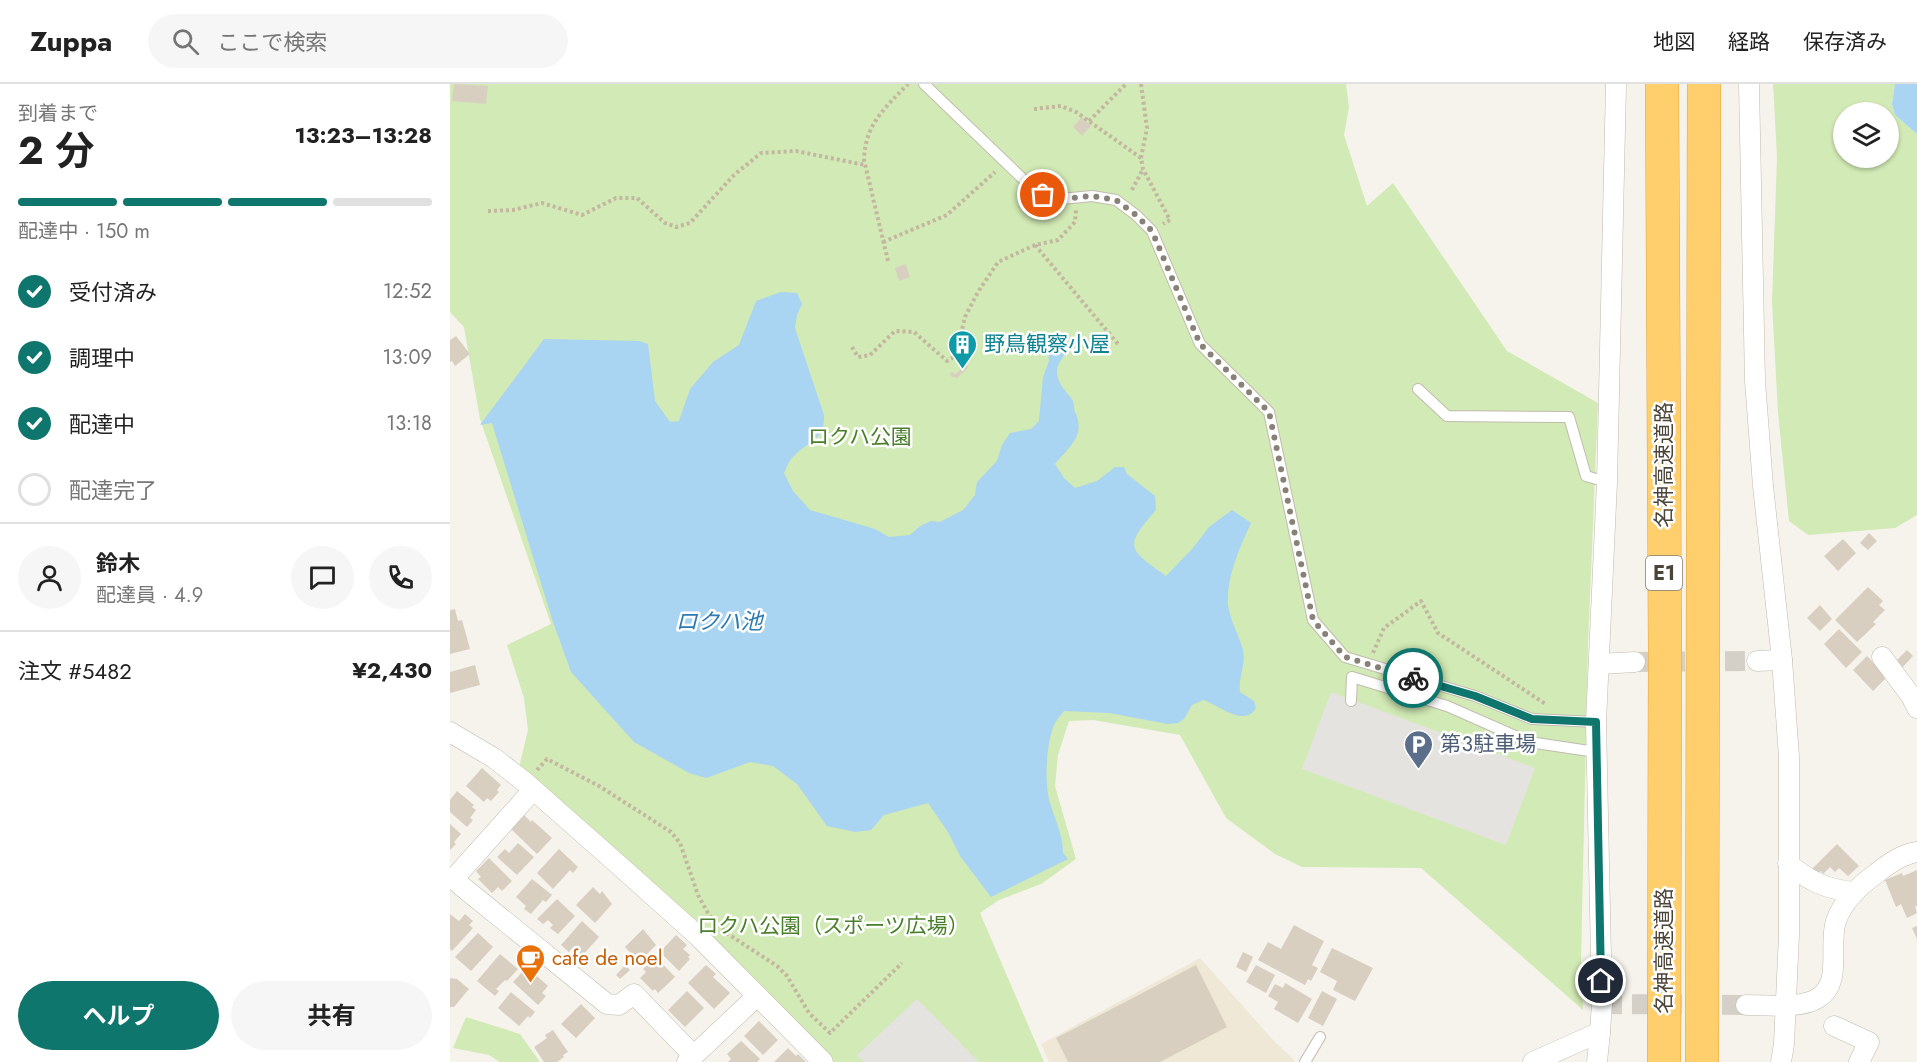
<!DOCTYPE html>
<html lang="ja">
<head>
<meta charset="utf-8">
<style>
	body { margin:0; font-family:Jost,"Noto Sans JP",sans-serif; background:#f6f6f6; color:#222; height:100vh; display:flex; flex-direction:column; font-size:22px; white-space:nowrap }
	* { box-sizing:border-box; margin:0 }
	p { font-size:20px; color:#767676 }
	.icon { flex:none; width:33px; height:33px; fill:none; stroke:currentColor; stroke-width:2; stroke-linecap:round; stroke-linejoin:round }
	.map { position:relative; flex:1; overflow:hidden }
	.sheet { display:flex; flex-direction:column; background:#fff; width:450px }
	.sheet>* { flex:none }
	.tools { position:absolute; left:1383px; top:18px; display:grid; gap:12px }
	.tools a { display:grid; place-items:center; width:66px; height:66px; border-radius:50%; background:#fff; box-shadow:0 2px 4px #0004; font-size:30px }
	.pin { position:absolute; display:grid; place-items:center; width:51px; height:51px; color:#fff; margin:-26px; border:3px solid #fff; border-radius:50%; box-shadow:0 2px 6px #0007 }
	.courier { position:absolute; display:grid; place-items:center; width:60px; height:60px; margin:-30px; border:4px solid #0f766e; border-radius:50%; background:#fff; color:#222; box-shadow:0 2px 8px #0007 }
	.summary em { font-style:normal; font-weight:700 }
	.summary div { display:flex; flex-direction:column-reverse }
	.summary { display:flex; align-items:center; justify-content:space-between; height:102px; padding:0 18px }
	h1 { font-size:39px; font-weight:700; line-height:45px }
	.bar { display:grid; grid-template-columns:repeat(4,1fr); gap:9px 6px; align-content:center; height:72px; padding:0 18px }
	.bar i { height:8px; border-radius:4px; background:#e0e0e0 }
	.bar .selected { background:#0f766e }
	.bar p { grid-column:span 4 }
	.line { display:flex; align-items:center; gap:15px; padding:0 18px; border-top:2px solid #e0e0e0 }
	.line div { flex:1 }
	.round { display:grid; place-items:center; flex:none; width:63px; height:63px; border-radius:32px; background:#f6f6f6 }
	ol { padding:0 18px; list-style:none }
	li { display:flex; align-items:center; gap:18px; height:66px }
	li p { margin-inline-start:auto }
	li .icon { padding:6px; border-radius:50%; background:#0f766e; color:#fff; stroke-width:4 }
	li:last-child { color:#767676 }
	li i { width:33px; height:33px; border:3px solid #e0e0e0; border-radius:50% }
	.action { display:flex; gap:12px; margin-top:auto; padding:12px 18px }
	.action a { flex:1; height:69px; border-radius:36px; background:#0f766e; color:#fff; font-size:24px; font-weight:700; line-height:69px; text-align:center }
	.action a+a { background:#f6f6f6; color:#222 }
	header { display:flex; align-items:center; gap:36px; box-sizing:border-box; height:84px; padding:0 30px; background:#fff; border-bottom:2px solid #e0e0e0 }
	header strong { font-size:28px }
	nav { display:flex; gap:33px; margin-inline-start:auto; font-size:21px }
	.search { width:420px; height:54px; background:#f6f6f6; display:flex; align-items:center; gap:15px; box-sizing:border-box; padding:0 21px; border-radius:33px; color:#767676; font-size:22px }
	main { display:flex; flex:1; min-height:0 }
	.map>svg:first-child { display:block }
	.education { fill:#efe8d6 }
	.green { fill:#d2eab5; fill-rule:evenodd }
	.parking { fill:#e5e3e0 }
	.water { fill:#a9d4f2 }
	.building { fill:#d8cfc1 }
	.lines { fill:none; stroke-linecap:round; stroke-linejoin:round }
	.street-tunnel { stroke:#d4d0c8; stroke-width:20; stroke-dasharray:20 10; stroke-linecap:butt }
	.lane-casing { stroke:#c2bbae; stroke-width:12 }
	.street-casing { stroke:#c2bbae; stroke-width:21 }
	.highway-casing { stroke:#e0a43c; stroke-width:34 }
	.path { stroke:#c4b79f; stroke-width:4; stroke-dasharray:3 3; stroke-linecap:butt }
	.lane { stroke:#fff; stroke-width:10 }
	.street { stroke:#fff; stroke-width:20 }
	.highway { stroke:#ffcf6e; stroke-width:33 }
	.done { stroke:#878178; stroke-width:6; stroke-dasharray:0 10.8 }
	.route { stroke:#0f766e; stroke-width:8 }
	.labels { text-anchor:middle; stroke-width:5; stroke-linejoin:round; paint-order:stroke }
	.shield { fill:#fff; stroke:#817c74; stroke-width:1.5 }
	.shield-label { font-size:20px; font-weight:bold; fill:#4b4439 }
	.culture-label { font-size:21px; fill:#0d838f; stroke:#fff; text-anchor:start }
	.park-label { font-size:21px; fill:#4a7f2a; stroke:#fff }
	.street-label { font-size:21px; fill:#4b4439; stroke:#fff }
	.service-label { font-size:21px; fill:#4e5e75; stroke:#fff; text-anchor:start }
	.food-label { font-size:21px; fill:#c56008; stroke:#fff; text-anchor:start }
	.water-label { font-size:22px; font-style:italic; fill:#2e7ab2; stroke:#fff }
</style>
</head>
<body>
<header>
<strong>Zuppa</strong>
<div class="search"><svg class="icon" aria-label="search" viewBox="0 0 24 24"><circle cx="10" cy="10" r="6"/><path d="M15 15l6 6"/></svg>ここで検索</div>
<nav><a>地図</a><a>経路</a><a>保存済み</a></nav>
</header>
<main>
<section class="sheet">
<div class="summary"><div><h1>2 分</h1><p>到着まで</p></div><em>13:23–13:28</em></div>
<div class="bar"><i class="selected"></i><i class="selected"></i><i class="selected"></i><i></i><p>配達中 · 150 m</p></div>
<ol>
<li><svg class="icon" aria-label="check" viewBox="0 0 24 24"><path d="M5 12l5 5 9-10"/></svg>受付済み<p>12:52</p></li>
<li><svg class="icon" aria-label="check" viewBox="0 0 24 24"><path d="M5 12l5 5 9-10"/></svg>調理中<p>13:09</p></li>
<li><svg class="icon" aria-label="check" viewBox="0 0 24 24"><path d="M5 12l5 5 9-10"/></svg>配達中<p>13:18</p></li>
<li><i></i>配達完了</li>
</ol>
<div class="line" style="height:108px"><a class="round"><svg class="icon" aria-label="person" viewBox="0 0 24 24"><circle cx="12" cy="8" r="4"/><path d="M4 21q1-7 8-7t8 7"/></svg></a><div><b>鈴木</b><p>配達員 · 4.9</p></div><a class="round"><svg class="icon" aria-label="chat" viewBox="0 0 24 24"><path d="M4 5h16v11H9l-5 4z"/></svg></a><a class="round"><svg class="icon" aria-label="phone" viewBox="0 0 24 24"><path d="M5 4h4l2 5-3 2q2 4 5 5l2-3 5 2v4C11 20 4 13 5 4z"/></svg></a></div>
<div class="line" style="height:78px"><div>注文 #5482</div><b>¥2,430</b></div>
<div class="action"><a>ヘルプ</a><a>共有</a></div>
</section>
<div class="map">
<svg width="1467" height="978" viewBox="0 0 1467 978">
	<rect width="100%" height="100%" fill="#f6f3ec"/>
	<polygon class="education" points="750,874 824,957 844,976 844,978 599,978 591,960"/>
	<g class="green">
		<polygon points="0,0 896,0 899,23 894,51 917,122 943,99 1057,267 1148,319 1138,560 1131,878 1133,926 971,784 852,783 825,770 776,734 730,651 643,636 619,637 608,671 605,702 626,775 591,800 549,816 530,829 594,978 384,978 299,890 211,805 69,684 78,646 74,614 57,561 101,540 30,335 14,243 0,228"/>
		<path d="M1323,0H1445L1442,20L1445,31L1467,50V431L1445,444L1358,451L1339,437L1328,329L1322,218L1327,73ZM1394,28H1438V74H1394Z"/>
		<polygon points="16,933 70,950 90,978 50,978 39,971 3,964"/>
	</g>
	<g class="parking">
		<polygon points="881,608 1085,684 1056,761 852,685"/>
		<polygon points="467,915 479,927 529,978 414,978 407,971"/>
	</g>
	<g class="water">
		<polygon points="1445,0 1467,0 1467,50 1445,31 1442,20"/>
		<path d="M331,208L347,209L352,220L347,231L345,244L374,331C375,357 359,356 344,372C339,376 337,383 334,389L343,407L360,426L425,445L439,453L460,451L470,442L481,437L490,438L513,426L525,411L527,398L547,377L552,361L560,349L581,345L589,337L593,293L599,277L598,267L601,258L608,252H614L618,256C619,272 606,276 607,290C609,301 615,306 621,314C625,318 623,323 625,328C636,351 620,362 605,380L614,394L625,404L647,397L665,383H674L677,390L705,412L706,426C673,463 678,465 716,492L743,464L759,443L782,426L801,439C790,463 776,494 778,521C780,536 789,551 793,566C796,582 788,594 790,608L804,617L806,624C794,644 769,621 753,616L742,621L734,635L728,639L718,640L659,629L614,627C611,631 607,635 605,639C596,657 594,699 600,719C605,735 613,752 613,769L618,775L541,813L510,772L498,748L478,719L434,731L421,746L405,748L377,742L347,700L323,682L300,678L256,694L239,689L184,658L121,588L102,535L42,339L30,341L94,255L189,257L198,260L205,317L220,338L229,337L240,305L263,278L289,261L306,217Z"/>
	</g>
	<g class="building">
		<polygon points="4,0 38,2 36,20 2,17"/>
		<polygon points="632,33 641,42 632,52 623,43"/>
		<polygon points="456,180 460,193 449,197 445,184"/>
		<polygon points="6,252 20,270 5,282 2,277 0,278 0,256"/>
		<polygon points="513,278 517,278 518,284 507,294 500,292 501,288 506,290 513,283"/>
		<polygon points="1419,449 1427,457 1418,466 1410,459"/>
		<polygon points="1393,455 1406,469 1388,487 1374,472"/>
		<polygon points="1418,503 1433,517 1429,521 1435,526 1423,538 1426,540 1407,558 1385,536"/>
		<polygon points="1370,521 1382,535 1370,547 1357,534"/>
		<polygon points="5,525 8,537 12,536 20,565 0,570 0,526"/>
		<polygon points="1389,545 1412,568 1396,584 1374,560"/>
		<polygon points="1457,566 1463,572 1451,585 1445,578"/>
		<polygon points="1417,572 1437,593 1423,607 1403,586"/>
		<polygon points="25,581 30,601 0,609 0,588"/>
		<polygon points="32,684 51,701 47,706 49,708 41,717 37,714 34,718 16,702"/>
		<polygon points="7,707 24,721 22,723 26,726 20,734 23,736 17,743 0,728 0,716"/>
		<polygon points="74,731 81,738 82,736 102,754 87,770 61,745"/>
		<polygon points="0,740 11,750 4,758 6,760 0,766"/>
		<polygon points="68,759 84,773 67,791 47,773 55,765 59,769"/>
		<polygon points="1387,760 1409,782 1398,792 1389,784 1385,788 1380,783 1373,790 1371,787 1367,790 1362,785"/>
		<polygon points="109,765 128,783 123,789 120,786 103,805 87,789"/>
		<polygon points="39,774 62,797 52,807 48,803 42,809 28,795 31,793 26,787"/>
		<polygon points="1467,786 1467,822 1465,822 1467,829 1457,834 1451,820 1446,823 1435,796 1452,789 1453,792"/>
		<polygon points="82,795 102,811 96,818 93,816 81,830 74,825 76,822 66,813"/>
		<polygon points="143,803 150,810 152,807 162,820 145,839 126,821"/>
		<polygon points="107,815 125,832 108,850 100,844 103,841 98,836 93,840 87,835"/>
		<polygon points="0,830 9,837 15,830 23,837 19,841 23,844 2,867 0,865"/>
		<polygon points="132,837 149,853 131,873 122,864 119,868 111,861"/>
		<polygon points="844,841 874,857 862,881 868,884 861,897 858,895 855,901 808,876 818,858 831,865"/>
		<polygon points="1467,842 1467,855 1462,844"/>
		<polygon points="193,845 206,861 189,878 175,863"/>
		<polygon points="28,849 43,863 21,887 5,873"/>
		<polygon points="226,851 237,861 233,865 240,871 238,873 240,875 229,887 210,868"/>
		<polygon points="882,864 923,884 905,917 883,906 887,897 870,888"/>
		<polygon points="793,868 803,873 796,888 786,883"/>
		<polygon points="50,870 68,885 57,897 55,896 46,905 49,907 45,912 27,897"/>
		<polygon points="206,873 225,893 208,909 205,905 203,907 190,894 196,888 193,885"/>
		<polygon points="175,881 180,886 170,895 166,891"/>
		<polygon points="256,881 266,890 263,893 280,909 264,925 238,899"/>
		<polygon points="746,881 777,943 710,978 618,978 606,954"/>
		<polygon points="806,881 825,891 816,909 796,898"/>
		<polygon points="77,883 98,902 92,909 96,912 88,921 63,898"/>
		<polygon points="0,894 7,895 19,905 4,923 0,923"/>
		<polygon points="835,899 862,915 848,939 824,925 828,918 818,912 825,900 833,904"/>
		<polygon points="237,907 254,924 235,943 218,926"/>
		<polygon points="872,907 887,915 873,942 858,934"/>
		<polygon points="61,908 85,928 80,934 78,932 69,942 48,924"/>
		<polygon points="131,920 145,934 126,954 111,940"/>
		<polygon points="309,937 328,956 313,971 294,952"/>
		<polygon points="103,946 118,968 113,971 114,973 107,978 94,978 84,963 97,954 95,951"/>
		<polygon points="291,957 310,975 307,978 278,978 281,975 277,970"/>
		<polygon points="338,964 346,972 348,970 356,978 324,978"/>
	</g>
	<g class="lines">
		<g class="street-tunnel">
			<polyline points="1185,578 1307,577"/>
			<polyline points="1152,920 1296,921"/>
		</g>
		<defs>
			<g id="lane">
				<polyline points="474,0 575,97 593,111 611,115 642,112 666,116 686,131 702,147 750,260 819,328 863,536 895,573 1025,612 1082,635 1146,638"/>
				<polyline points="968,305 997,332 1119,333 1136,392 1157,398"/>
				<polyline points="901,617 902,593 997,622 1079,658 1146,668"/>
				<polyline points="855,978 870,953"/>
			</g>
			<g id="street">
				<polyline points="1299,0 1305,297 1313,402 1332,576 1339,673 1339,850 1334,960 1331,978"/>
				<polyline points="1432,573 1461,612 1467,624"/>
				<polyline points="1307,577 1332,576"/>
				<polyline points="1150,580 1185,578"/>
				<polyline points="0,648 44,674 76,699 171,783 248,852 373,978"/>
				<polyline points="83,706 7,791 9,800 157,920 169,921 184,910 243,971"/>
				<path d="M1338,779C1358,797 1378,806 1405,808"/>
				<path d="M1296,921C1315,921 1352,925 1368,914C1393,899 1378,861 1386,837C1393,817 1410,801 1427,789C1438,780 1453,770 1467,768"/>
				<polyline points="1384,942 1419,958 1409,978"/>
				<polyline points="237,978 306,913"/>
				<polyline points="1083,978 1150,948 1152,920 1146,638 1157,398 1166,0"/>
				<polyline points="1147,978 1150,948"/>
			</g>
			<g id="highway">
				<polyline points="1212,0 1215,568 1214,978"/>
				<polyline points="1252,978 1254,0"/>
			</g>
		</defs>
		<use href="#lane" class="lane-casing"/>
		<use href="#street" class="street-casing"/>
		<use href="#highway" class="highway-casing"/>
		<g class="path">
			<polyline points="691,0 697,44 691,74 693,85 720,136 713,140"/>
			<polyline points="584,25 611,22 626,28 691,74"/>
			<polyline points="639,37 676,0"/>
			<polyline points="682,106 693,85"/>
			<polyline points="38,127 63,126 92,119 132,131 166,114 187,114 215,139 226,143 240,139 284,91 311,69 346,67 415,81"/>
			<polyline points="433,158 497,131 545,88"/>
			<polyline points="585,161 668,260"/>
			<path d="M438,177L414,76C415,40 435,24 458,0"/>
			<polyline points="402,263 408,273 420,271 445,247 464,248 497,277 511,269 511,250 515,233 528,208 548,178 585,161 608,156 625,138 626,125"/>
			<polyline points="923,569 934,544 971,517 988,549 1097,621"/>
			<polyline points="87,686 97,675 149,702 221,748 230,759 248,811 259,831 278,850 327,882 337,892 359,929 380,949 452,879"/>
		</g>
		<use href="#lane" class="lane"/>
		<use href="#street" class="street"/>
		<use href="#highway" class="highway"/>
	</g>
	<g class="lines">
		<polyline class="done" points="593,111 611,115 642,112 666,116 686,131 702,147 750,260 819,328 863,536 895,573 963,594"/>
		<polyline class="route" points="963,594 1025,612 1082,635 1146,638 1151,897"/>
	</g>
	<defs>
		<symbol id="building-pin" viewBox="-11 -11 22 30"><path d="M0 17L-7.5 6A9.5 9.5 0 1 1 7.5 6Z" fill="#0f9aa8" stroke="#fff"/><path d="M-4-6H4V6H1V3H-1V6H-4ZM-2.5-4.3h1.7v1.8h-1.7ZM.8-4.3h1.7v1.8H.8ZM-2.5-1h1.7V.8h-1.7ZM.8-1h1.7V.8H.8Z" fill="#fff"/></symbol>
		<symbol id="parking-pin" viewBox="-11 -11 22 30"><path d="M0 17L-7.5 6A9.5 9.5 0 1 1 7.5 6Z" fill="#5c6f8a" stroke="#fff"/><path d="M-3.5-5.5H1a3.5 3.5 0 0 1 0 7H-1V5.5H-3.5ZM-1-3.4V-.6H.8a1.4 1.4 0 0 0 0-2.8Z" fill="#fff"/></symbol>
		<symbol id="cafe-pin" viewBox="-11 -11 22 30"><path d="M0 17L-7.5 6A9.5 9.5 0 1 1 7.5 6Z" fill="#e8710a" stroke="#fff"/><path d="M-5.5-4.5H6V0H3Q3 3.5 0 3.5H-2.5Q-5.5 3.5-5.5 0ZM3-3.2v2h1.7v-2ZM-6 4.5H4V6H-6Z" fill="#fff"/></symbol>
	</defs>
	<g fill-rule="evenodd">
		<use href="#building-pin" x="496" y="244" width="33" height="45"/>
		<use href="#parking-pin" x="952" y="644" width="33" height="45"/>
		<use href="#cafe-pin" x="64" y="858" width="33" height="45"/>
	</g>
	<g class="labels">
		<rect class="shield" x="1196" y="472" width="36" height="34" rx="4.5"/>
		<g class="shield-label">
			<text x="1214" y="496">E1</text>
		</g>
		<g class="culture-label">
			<text x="534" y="267">野鳥観察小屋</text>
		</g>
		<g class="park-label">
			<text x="410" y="360">ロクハ公園</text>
			<text x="383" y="849">ロクハ公園（スポーツ広場）</text>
		</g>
		<g class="street-label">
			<text transform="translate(1214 381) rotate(-90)" y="7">名神高速道路</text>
			<text transform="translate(1214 867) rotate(-90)" y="7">名神高速道路</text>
		</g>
		<g class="service-label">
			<text x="990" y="667">第３駐車場</text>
		</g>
		<g class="food-label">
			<text x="102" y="881">cafe de noel</text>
		</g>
		<g class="water-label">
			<text x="269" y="545">ロクハ池</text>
		</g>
	</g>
</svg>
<div class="tools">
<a><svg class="icon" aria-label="layers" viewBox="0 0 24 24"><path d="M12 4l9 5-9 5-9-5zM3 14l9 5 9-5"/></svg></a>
</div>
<div class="pin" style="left:593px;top:111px;background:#ea580c"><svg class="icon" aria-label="bag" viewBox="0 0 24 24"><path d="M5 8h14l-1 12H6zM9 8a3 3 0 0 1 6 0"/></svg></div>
<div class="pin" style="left:1151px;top:897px;background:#1f2937"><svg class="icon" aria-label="home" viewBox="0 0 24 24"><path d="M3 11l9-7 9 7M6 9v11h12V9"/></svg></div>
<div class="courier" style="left:963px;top:594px"><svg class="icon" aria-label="bike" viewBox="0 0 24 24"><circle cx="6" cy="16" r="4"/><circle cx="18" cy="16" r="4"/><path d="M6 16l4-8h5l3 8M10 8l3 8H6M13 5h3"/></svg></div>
</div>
</main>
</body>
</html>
